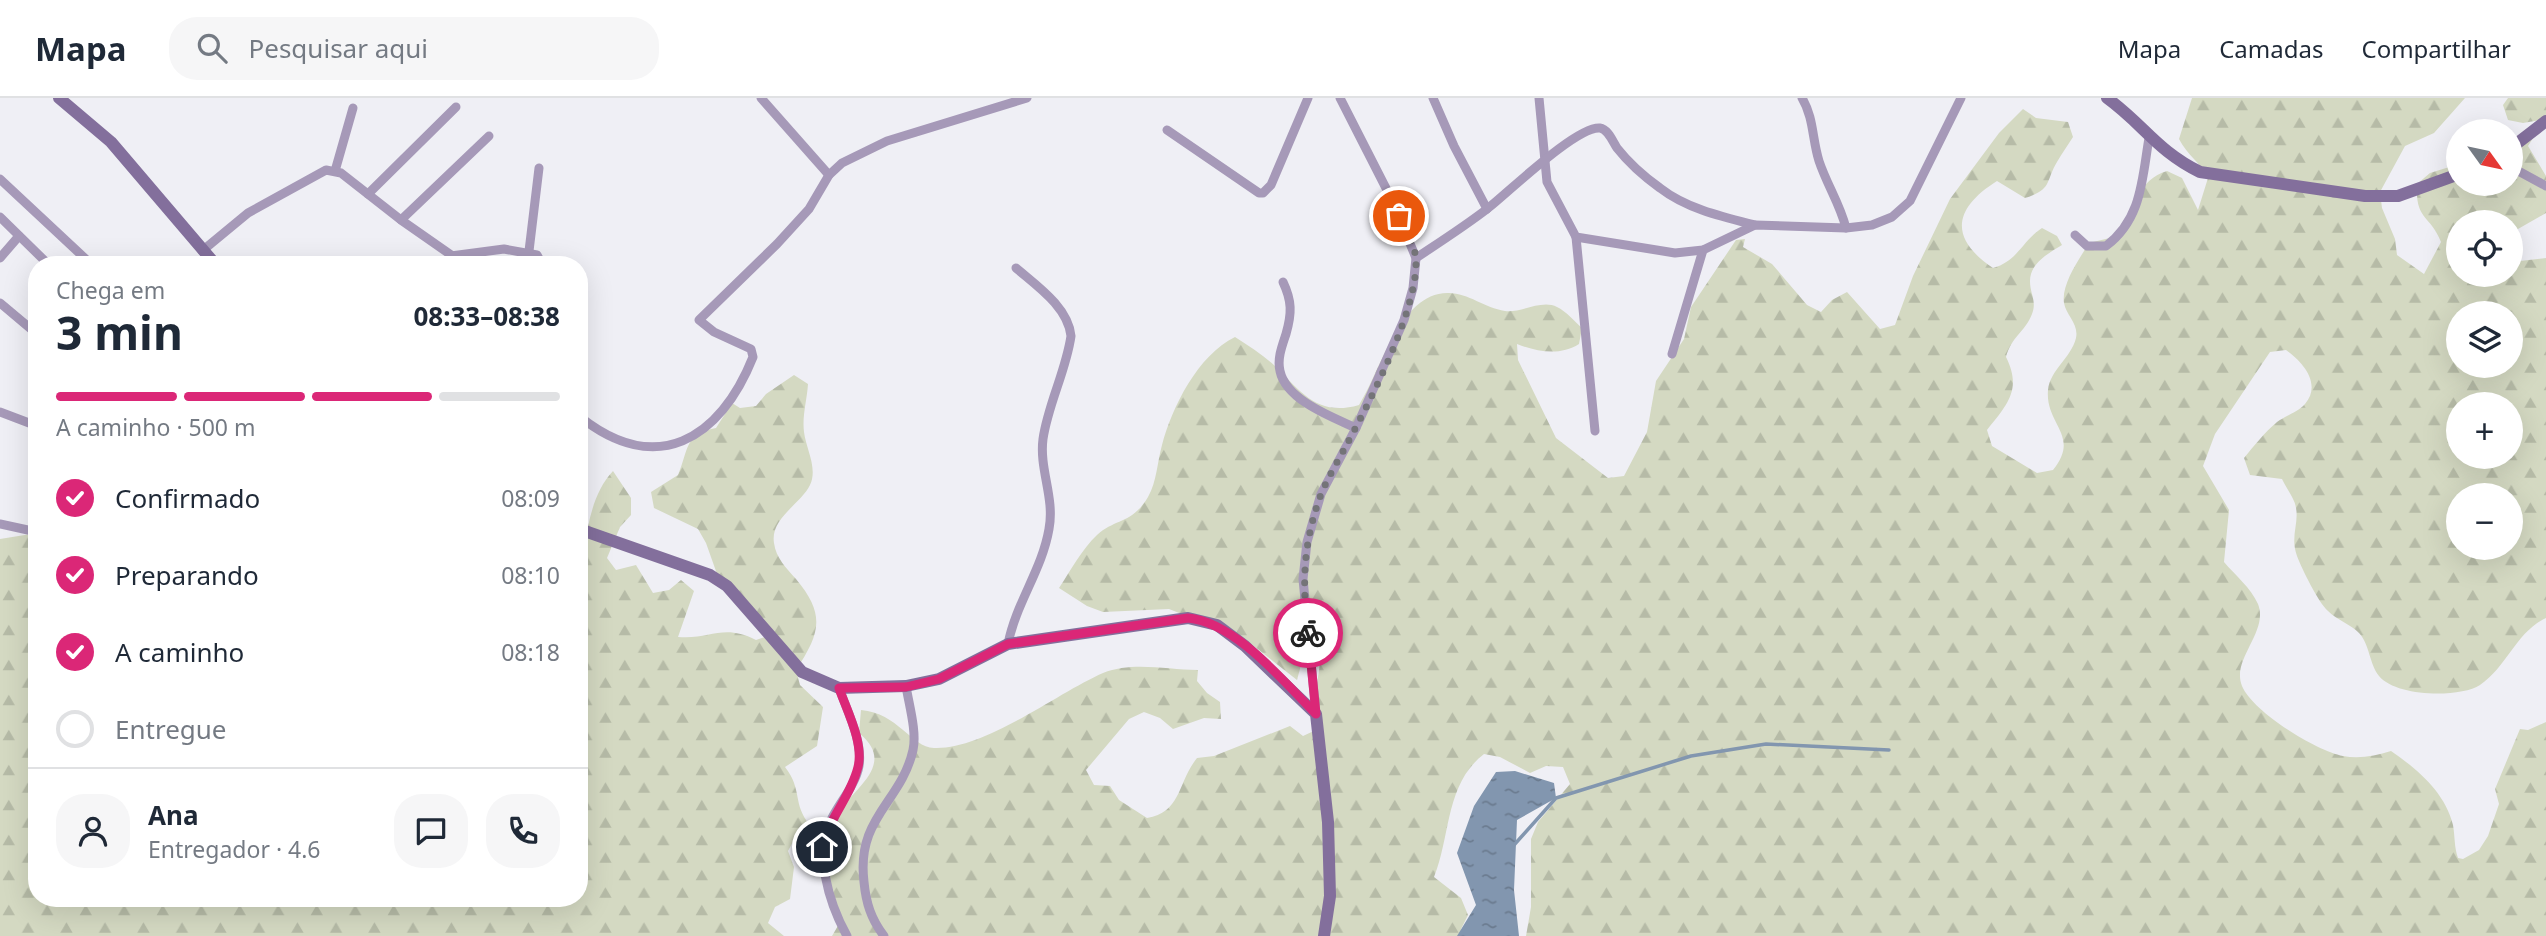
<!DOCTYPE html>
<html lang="pt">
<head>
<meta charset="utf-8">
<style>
	body { margin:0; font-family:"Noto Sans",sans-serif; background:#f6f6f7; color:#1f2937; height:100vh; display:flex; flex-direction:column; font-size:26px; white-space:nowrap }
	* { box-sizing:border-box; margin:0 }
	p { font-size:23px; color:#747a83 }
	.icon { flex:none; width:38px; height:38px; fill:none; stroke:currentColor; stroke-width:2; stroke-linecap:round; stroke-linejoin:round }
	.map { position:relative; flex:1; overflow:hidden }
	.side { position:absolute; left:28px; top:158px; width:560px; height:651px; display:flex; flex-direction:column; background:#fff; border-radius:28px; box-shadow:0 7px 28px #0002 }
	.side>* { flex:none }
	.needle { width:46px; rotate:123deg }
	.fabs { position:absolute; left:2446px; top:21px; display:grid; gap:14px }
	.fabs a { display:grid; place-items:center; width:77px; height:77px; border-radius:50%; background:#fff; box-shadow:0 7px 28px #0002; font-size:35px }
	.pin { position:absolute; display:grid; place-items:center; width:60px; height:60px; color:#fff; margin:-30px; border:4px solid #fff; border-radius:50%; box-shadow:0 2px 7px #0007 }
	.courier { position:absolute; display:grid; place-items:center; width:70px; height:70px; margin:-35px; border:5px solid #db2777; border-radius:50%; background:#fff; color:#222; box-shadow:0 2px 9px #0007 }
	.head em { font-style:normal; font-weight:700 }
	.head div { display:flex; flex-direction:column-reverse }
	.head { display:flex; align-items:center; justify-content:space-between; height:119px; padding:0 28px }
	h1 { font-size:46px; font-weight:700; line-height:52px }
	.bar { display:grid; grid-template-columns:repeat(4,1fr); gap:10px 7px; align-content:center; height:84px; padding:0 28px }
	.bar i { height:9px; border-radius:5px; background:#e0e1e3 }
	.bar .active { background:#db2777 }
	.bar p { grid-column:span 4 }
	.line { display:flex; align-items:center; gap:18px; padding:0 28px; border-top:2px solid #e0e1e3 }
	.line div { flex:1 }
	.round { display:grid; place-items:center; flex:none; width:74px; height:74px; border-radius:28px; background:#f6f6f7 }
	ol { padding:0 28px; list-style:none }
	li { display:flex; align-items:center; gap:21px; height:77px }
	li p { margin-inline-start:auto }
	li .icon { padding:7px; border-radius:50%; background:#db2777; color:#fff; stroke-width:4 }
	li:last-child { color:#747a83 }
	li i { width:38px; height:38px; border:4px solid #e0e1e3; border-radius:50% }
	header { display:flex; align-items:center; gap:42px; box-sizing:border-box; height:98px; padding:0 35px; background:#fff; border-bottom:2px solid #e0e1e3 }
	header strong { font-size:33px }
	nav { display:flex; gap:38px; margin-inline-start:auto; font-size:24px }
	.search { width:490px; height:63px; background:#f6f6f7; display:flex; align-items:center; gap:18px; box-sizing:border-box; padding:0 24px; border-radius:28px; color:#747a83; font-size:26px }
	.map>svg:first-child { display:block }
	.forest { fill:url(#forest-firs); fill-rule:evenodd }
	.water { fill:url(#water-ripples) }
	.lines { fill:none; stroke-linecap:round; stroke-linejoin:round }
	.stream { stroke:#8296af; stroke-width:3.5 }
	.street { stroke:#a699b8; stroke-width:9 }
	.secondary { stroke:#836f9c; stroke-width:12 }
	.done { stroke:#747478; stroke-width:7; stroke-dasharray:0 12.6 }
	.route { stroke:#db2777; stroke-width:9 }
</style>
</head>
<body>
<header>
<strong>Mapa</strong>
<div class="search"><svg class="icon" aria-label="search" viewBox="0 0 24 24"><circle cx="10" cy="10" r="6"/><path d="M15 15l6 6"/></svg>Pesquisar aqui</div>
<nav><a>Mapa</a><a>Camadas</a><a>Compartilhar</a></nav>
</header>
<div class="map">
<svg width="2546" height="838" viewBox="0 0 2546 838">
	<defs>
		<pattern id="forest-firs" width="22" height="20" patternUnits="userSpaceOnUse" patternTransform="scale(1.75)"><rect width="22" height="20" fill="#d4d9c2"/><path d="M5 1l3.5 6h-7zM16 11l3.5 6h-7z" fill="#b6bba7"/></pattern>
		<pattern id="water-ripples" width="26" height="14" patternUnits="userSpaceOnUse" patternTransform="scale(1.75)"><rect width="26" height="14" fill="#8296af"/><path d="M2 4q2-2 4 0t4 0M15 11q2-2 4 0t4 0" fill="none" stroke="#6b7b8f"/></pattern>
	</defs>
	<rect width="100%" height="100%" fill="#efeff5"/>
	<g class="forest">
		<path d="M2192,0H2465L2434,35L2405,48L2380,94L2382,110L2395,141L2397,157L2424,176L2441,144C2430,116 2415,123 2417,86L2430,75L2459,66V86H2511C2511,53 2514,49 2540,29L2528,48L2546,78V115L2511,135V124H2459V155L2455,161L2459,177L2475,182L2511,177V169L2520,163L2546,160V520C2516,534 2507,569 2480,587C2460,600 2396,599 2379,578C2369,565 2370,547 2359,535C2350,526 2337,522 2328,513C2318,504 2302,471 2297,458C2290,439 2299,426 2296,410C2295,401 2286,390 2282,381L2250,377L2244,360C2254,348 2264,335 2277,324C2285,318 2298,314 2305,306C2322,286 2303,264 2286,252L2270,254L2215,336L2203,368L2229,412L2224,464C2235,477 2251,490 2258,506C2269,534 2231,561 2242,588C2253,614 2316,653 2343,658C2359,661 2375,658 2391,653C2417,671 2445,694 2453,727C2455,738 2454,749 2458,760L2463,761L2479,752L2488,738L2499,706L2495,691L2520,631L2528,632L2546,624V838H1526L1531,809V741L1538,724L1570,686L1563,669L1546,668L1530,675L1500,659L1484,656C1445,686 1451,737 1434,779L1461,800L1468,817L1461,831V838H832L839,826L821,745C827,736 831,725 837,716C855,689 897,666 859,635L861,612C898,615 911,649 934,650C985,652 1057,595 1103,575C1133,563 1167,572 1198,572L1197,583L1207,595L1220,604L1221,621L1204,620L1173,631L1160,620L1144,614L1129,621L1086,672L1094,687L1110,688L1119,702L1147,720C1182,714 1177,685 1197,660L1214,658L1290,628L1303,638L1318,631C1317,620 1313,607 1315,596C1319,570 1326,559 1305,538L1294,551L1301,567L1297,582L1245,541L1169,511L1103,514L1087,508L1059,490C1071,472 1082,451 1097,437C1116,420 1132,426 1148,399C1157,383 1157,365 1162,347C1172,309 1198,257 1235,239C1249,248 1263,257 1275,268C1301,294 1318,319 1359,307C1380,275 1400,193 1449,195C1468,195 1485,210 1505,213C1521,215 1542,201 1557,209C1566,213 1575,224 1582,230L1579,246C1560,258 1538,254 1517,246L1518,262L1556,340L1608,380L1624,378L1647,334L1656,283L1684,241L1691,209L1736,142L1745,141L1743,149L1772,166L1807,207L1821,214L1832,202L1847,194L1880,231L1895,227L1913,178L1950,101L1999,35L2023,11L2036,20L2068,24L2073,39C2068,47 2062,55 2057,64C2045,84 2053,91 2025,100L1997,83C1954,110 1948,140 1993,170C2018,163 2021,144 2042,130L2057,138L2062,147C2049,155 2030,165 2030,183C2030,196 2037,203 2032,216C2025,234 2011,239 2006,259C2022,291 2008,306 1987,332L1992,348L2037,375L2053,372C2081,337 2045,327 2048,292C2050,272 2071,260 2076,240C2079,226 2066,217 2064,205C2061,186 2080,160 2089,145L2122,137C2131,111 2139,81 2167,73L2182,80L2198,112L2208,80C2200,64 2187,57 2179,41ZM2459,215H2511V268H2459ZM2459,306H2511V359H2459ZM2459,397H2511V450H2459Z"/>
		<polygon points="2508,0 2546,0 2546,21 2523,25 2508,22 2503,7"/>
		<path d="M794,277L808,286C807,302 802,318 804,334C806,351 818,370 810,387C801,406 770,420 774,445C776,460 786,470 796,481C826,517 820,535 796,572L800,587L823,609L817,648L785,669C803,692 792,706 810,727L796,738L788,753L794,769L790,801L775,809L768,825L784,838H0V441L37,435V800H579V449H584C589,422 594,393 613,373L631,400V417L620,429L607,460L616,472L636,467L653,495L669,492L681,482L694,493L678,539C710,542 723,525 756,542L771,537L717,476L706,445L698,431L654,410L651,394L678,377C689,351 684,336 716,330L732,305L740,310L756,308L766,296Z"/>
	</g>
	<polygon class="water" points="1515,673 1554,685 1556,700 1517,722 1514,792 1519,838 1457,838 1476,807 1457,755 1474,708 1496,674"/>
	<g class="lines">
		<polyline class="stream" points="1514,747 1556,700 1691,658 1766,646 1889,652"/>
		<g class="street">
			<polyline points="761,0 829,77"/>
			<polyline points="1433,0 1454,48 1487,111"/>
			<polyline points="1539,0 1547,84 1576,139 1675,155 1703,152 1755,127 1846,130 1872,127 1892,119 1910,103 1961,0"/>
			<path d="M1802,0C1814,20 1812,41 1819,63C1827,87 1840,106 1846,130"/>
			<polyline points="1167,32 1259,95 1263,95 1271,87 1308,0"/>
			<polyline points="2511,69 2546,88"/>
			<polyline points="335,73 353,10"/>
			<polyline points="0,81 91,166"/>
			<polyline points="368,96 456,9"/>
			<polyline points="0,119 48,166"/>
			<polyline points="401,122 489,38"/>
			<path d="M2075,137L2087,148H2106C2142,121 2142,81 2149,40"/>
			<polyline points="1576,139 1595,333"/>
			<polyline points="202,153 248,115 326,72 341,75 401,122 464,166"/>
			<polyline points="529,153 539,70"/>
			<polyline points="451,158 504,151 537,157 542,166"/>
			<polyline points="0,160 19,138"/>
			<path d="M1416,160C1440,144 1465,128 1487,111C1508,95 1576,28 1600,30C1608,31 1613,44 1617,50C1628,64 1646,80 1660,90C1687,111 1723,119 1755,127"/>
			<path d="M1283,184C1292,203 1292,215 1286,236C1282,248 1277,261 1280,273C1286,302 1332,319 1356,330"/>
			<polyline points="0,205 37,236"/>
			<polyline points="1672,256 1703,152"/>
			<polyline points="0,314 37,328"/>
			<path d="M579,318C656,380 720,342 753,259L751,251L714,234L699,222L777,146L809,111L829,77L842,65L887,43L1027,0"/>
			<polyline points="0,426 37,434"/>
			<path d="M1008,546C1016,505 1042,472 1049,431C1055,400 1039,371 1043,341C1048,306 1066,273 1071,238C1068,209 1037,188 1016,170"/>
			<path d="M839,590C847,613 863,643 859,668C856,686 840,704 832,720C813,755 829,805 847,838"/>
			<polyline points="1316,616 1303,481 1307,444 1321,396 1356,330 1404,222 1413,190 1416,160 1392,102 1340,0"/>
			<path d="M884,838C871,821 866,805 864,784C856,719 901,705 913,652C917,634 909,607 906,588"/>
		</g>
		<g class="secondary">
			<polyline points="59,0 111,44 215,166"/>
			<path d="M2107,0C2143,26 2157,53 2200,74L2365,98H2398L2459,76"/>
			<polyline points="2511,50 2546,23"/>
			<polyline points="579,431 710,477 727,488 802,574 839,590 906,588 939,581 1008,546 1188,520 1217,527 1245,548 1316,616 1328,724 1330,798 1324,838"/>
		</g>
	</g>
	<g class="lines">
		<path class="done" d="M1308,535C1302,485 1303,447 1320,399C1327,381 1338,363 1347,346C1371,301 1417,213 1416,163C1416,149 1405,131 1399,118"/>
		<path class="route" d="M822,749C829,720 851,698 858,669C864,645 847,613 839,590L906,589L939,581L1008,546L1188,520C1235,524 1284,584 1316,616L1308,535"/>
	</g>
</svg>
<div class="fabs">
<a><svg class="needle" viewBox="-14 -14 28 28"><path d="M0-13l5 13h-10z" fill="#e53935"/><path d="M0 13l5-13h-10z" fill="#747a83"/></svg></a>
<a><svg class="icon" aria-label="locate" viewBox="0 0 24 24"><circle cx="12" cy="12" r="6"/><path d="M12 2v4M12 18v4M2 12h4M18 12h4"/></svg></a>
<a><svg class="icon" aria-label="layers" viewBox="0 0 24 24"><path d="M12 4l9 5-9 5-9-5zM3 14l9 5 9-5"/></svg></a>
<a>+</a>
<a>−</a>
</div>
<div class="pin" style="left:1399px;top:118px;background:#ea580c"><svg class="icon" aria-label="bag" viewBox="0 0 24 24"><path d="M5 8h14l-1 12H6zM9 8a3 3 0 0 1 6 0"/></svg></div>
<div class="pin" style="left:822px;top:749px;background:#1f2937"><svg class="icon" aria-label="home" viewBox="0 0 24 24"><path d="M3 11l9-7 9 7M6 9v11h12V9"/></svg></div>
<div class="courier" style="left:1308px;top:535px"><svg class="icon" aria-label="bike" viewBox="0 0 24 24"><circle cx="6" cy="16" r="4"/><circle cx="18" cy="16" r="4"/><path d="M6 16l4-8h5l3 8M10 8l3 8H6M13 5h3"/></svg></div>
<section class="side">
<div class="head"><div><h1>3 min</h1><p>Chega em</p></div><em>08:33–08:38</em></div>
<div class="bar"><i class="active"></i><i class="active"></i><i class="active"></i><i></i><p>A caminho · 500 m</p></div>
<ol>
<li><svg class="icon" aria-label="check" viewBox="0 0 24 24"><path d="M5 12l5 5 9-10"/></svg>Confirmado<p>08:09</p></li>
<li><svg class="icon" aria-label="check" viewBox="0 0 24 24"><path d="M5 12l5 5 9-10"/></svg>Preparando<p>08:10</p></li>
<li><svg class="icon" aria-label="check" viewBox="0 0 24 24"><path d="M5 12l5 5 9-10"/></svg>A caminho<p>08:18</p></li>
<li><i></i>Entregue</li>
</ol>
<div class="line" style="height:126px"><a class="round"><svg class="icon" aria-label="person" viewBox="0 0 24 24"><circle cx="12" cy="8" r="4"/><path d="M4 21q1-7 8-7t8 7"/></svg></a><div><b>Ana</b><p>Entregador · 4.6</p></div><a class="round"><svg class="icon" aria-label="chat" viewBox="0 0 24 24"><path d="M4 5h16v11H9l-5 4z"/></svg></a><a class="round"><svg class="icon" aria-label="phone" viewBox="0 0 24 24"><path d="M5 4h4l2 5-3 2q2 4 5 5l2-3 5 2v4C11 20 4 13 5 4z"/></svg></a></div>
</section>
</div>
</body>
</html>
